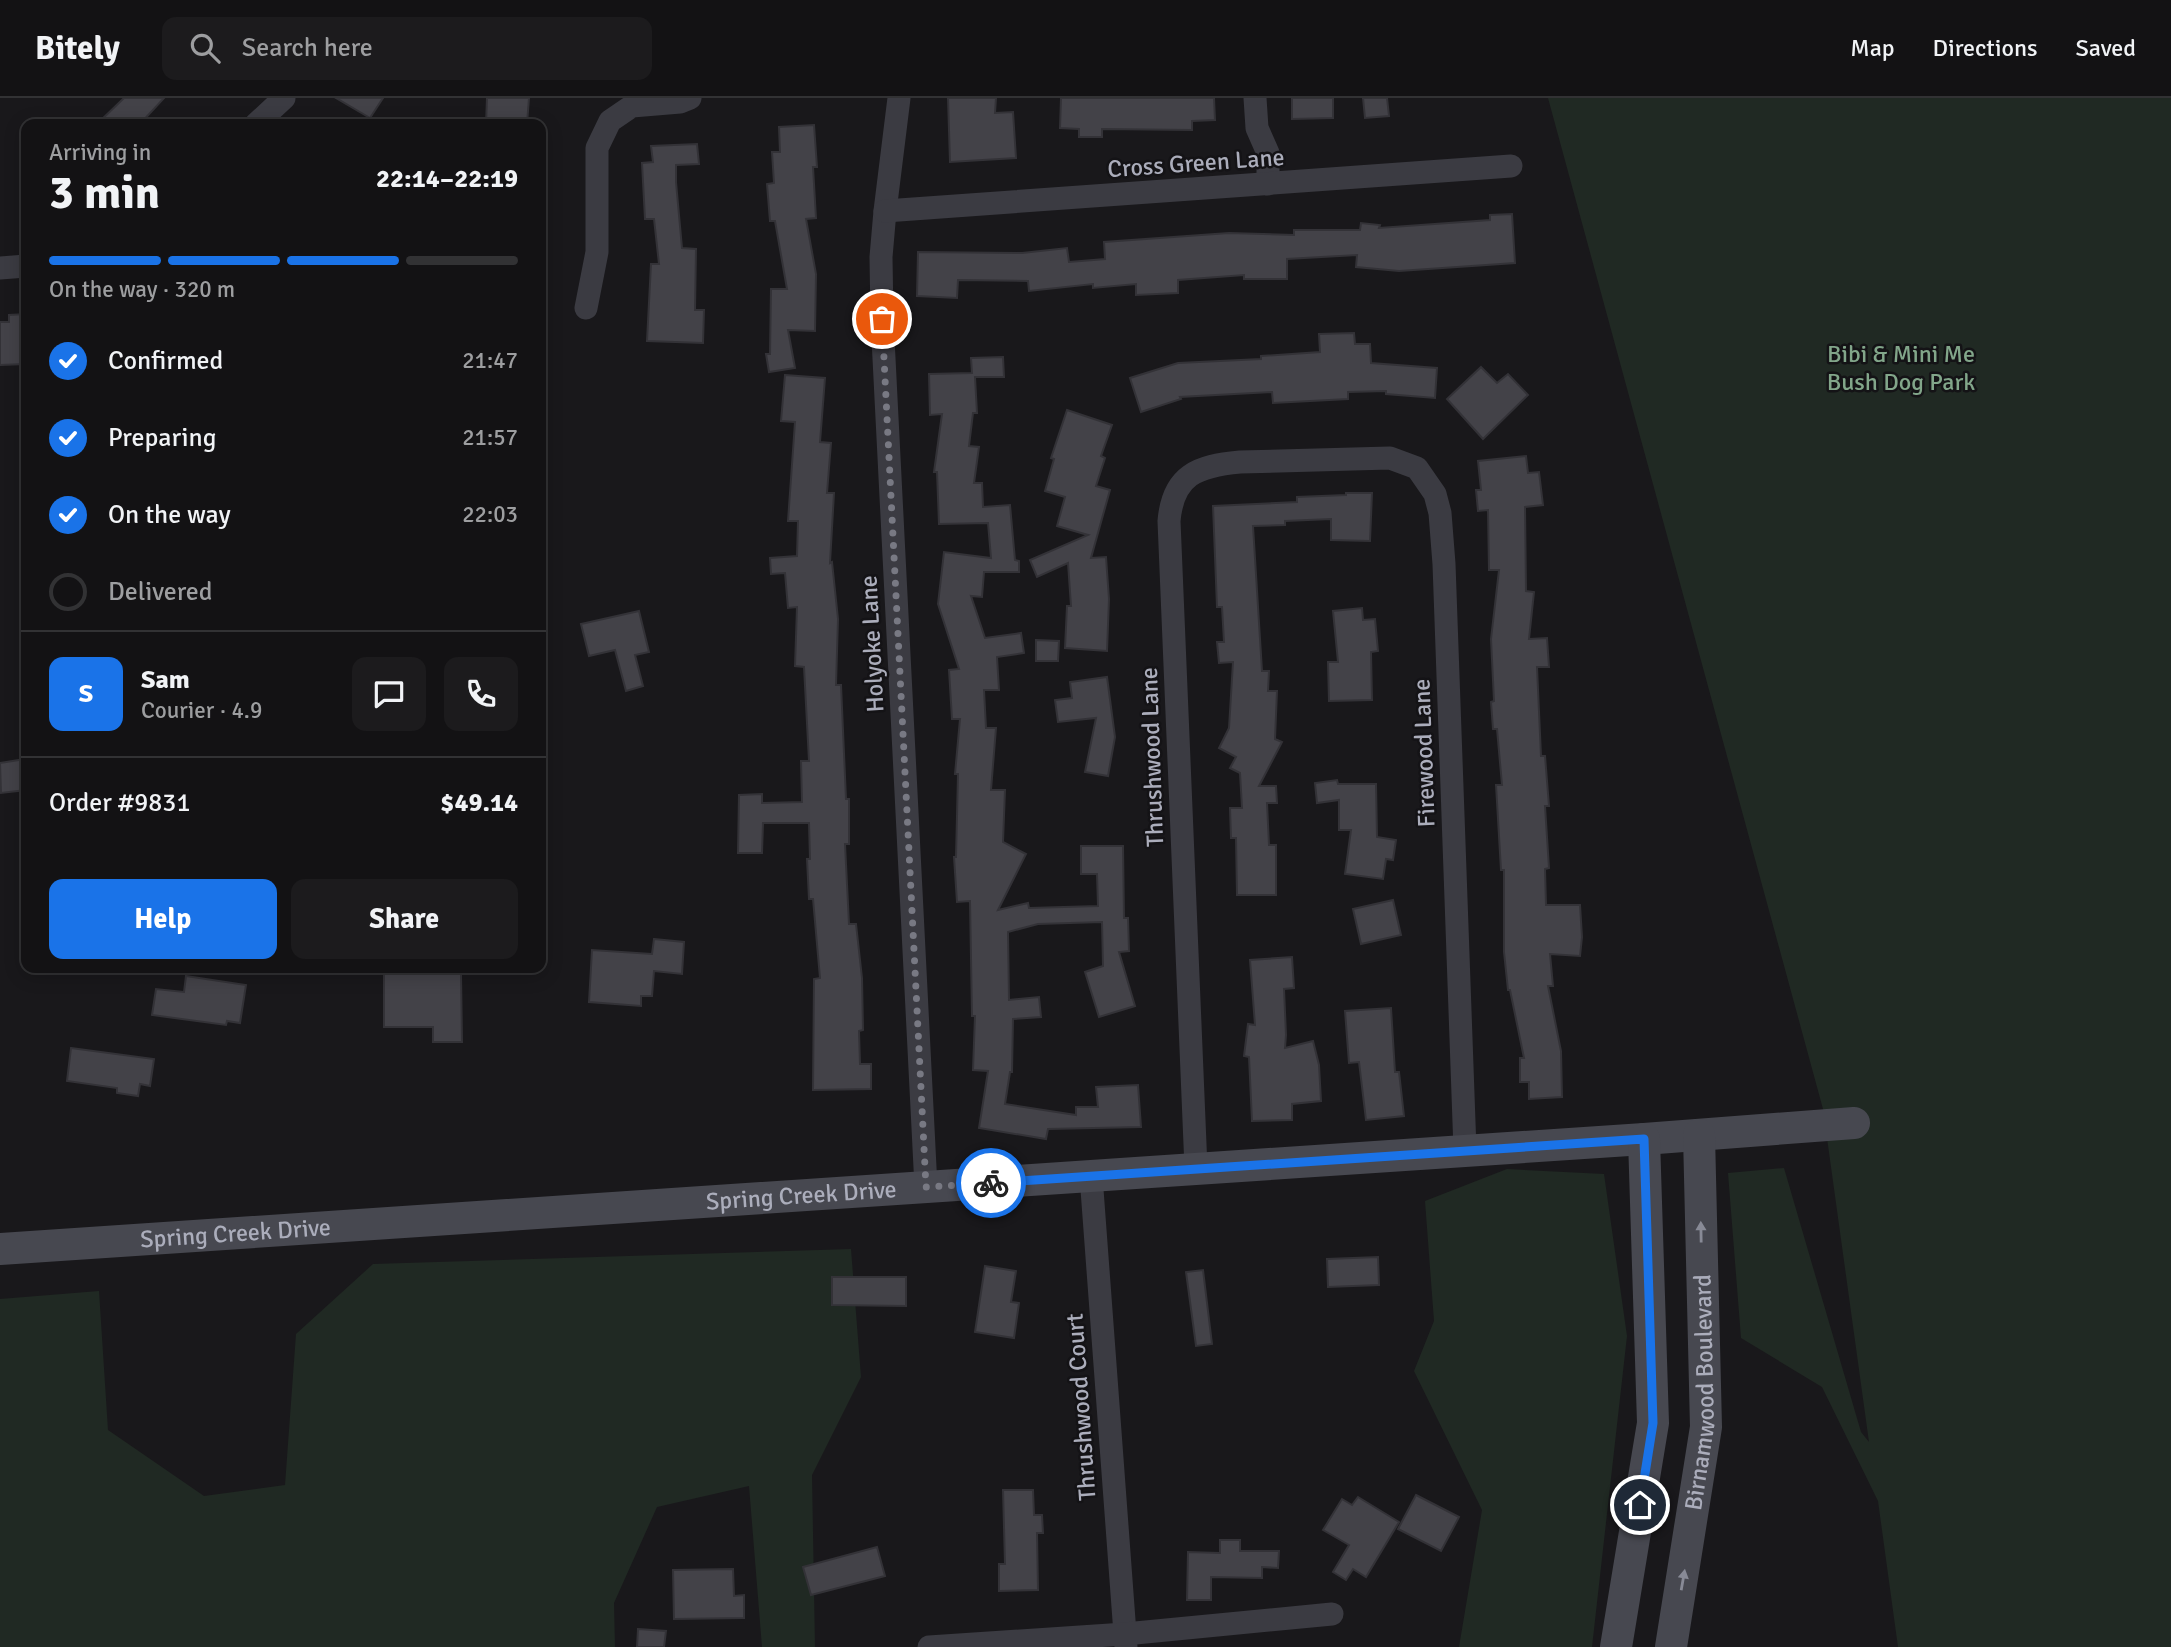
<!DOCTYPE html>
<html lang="en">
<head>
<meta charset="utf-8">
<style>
	body { margin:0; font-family:Signika,sans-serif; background:#1c1b1d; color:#f1f3f6; height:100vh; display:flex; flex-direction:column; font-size:26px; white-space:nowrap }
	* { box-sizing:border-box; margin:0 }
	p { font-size:23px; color:#9d9ea0 }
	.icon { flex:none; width:38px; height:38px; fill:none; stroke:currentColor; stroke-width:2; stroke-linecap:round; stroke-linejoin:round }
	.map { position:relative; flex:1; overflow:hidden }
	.drawer { position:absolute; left:21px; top:21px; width:525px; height:854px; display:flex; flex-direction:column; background:#131214; border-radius:14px; box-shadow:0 4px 18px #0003,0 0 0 2px #323234 }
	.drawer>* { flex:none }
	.pin { position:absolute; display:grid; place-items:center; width:60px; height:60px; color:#fff; margin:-30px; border:4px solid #fff; border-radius:50%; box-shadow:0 2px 7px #0007 }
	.courier { position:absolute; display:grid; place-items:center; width:70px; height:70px; margin:-35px; border:5px solid #1a73e8; border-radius:50%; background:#fff; color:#222; box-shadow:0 2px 9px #0007 }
	.head em { font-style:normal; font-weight:700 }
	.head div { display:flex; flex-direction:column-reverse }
	.head { display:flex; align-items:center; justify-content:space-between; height:119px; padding:0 28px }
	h1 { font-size:46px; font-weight:700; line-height:52px }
	.bar { display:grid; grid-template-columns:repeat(4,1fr); gap:10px 7px; align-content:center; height:84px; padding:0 28px }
	.bar i { height:9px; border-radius:5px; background:#323234 }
	.bar .current { background:#1a73e8 }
	.bar p { grid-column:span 4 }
	.line { display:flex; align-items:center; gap:18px; padding:0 28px; border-top:2px solid #323234 }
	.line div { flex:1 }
	.round { display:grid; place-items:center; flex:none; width:74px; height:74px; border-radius:14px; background:#1c1b1d }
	ol { padding:0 28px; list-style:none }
	li { display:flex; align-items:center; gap:21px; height:77px }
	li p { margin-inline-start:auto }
	li .icon { padding:7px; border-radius:50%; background:#1a73e8; color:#fff; stroke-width:4 }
	li:last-child { color:#9d9ea0 }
	li i { width:38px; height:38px; border:4px solid #323234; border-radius:50% }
	.button { display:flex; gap:14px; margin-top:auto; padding:14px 28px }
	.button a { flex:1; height:80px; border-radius:14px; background:#1a73e8; color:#fff; font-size:28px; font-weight:700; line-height:80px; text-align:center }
	.button a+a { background:#1c1b1d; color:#f1f3f6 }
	header { display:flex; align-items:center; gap:42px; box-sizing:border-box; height:98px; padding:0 35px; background:#131214; border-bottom:2px solid #323234 }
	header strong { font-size:33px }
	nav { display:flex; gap:38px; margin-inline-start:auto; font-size:24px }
	.search { width:490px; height:63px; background:#1c1b1d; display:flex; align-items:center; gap:18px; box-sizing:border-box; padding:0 24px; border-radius:14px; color:#9d9ea0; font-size:26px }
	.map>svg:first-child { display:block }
	.green { fill:#202923 }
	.building { fill:#434248; stroke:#333237; stroke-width:2 }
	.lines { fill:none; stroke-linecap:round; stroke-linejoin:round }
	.street { stroke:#3b3b42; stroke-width:23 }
	.secondary { stroke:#474850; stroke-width:32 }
	.oneway { fill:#888a96 }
	.done { stroke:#787983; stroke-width:7; stroke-dasharray:0 12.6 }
	.route { stroke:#1a73e8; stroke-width:9 }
	.labels { text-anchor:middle; stroke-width:5; stroke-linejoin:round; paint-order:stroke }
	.street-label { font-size:24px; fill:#abadbb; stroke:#141316 }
	.park-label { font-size:24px; fill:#82a68a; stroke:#141316 }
</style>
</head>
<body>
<header>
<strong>Bitely</strong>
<div class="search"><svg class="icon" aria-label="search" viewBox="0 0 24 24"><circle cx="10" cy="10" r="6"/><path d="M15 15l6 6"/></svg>Search here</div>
<nav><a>Map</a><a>Directions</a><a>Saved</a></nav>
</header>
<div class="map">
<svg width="2171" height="1549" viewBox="0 0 2171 1549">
	<rect width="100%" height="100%" fill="#19181b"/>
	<g class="green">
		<polygon points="1548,0 2171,0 2171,1549 1898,1549 1878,1403 1822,1289 1741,1240 1728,1075 1784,1070 1861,1334 1869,1344 1823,1011"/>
		<polygon points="1507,1071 1604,1076 1627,1238 1592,1549 1459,1549 1482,1412 1414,1273 1434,1223 1425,1103"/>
		<polygon points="851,1151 861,1279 812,1377 815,1549 762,1549 749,1388 657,1409 614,1505 615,1549 0,1549 0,1201 99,1193 108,1332 204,1398 285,1387 296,1236 373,1166"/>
	</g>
	<g class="building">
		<polygon points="124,0 164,0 140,26 97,26"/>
		<polygon points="336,0 383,0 370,20"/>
		<polygon points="487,0 529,0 527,26 486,26"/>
		<polygon points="948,0 996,0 995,15 1013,14 1016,60 950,64"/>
		<polygon points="1061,0 1214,0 1215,22 1192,23 1192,32 1102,31 1102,39 1079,39 1079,31 1060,30"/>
		<polygon points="1292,0 1333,0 1333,20 1292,21"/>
		<polygon points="1363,0 1387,0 1389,18 1365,20"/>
		<polygon points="814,27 817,69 813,69 816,120 806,121 816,176 815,233 788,232 795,270 769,274 766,256 770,256 771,191 787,191 775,123 770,123 767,86 774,85 772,54 780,54 779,29"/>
		<polygon points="697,46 699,66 676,67 676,84 682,150 696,151 695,212 704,212 703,245 647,243 651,166 659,166 654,121 645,121 642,65 653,64 651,48"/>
		<polygon points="1512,116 1515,165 1399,173 1356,169 1357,157 1287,161 1287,181 1244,181 1244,177 1178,182 1178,195 1136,197 1136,186 1093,190 1093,186 1029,193 1028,183 958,182 957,200 917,198 918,154 1022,155 1067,150 1069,164 1105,161 1104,144 1229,135 1294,137 1294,132 1360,132 1361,125 1380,127 1379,130 1490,122 1490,117"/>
		<polygon points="26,216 26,266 0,267 0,224 9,224 9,217"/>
		<polygon points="1354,235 1355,246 1370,246 1371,265 1437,270 1435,300 1386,296 1386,293 1348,294 1348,301 1273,305 1272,294 1180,299 1181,301 1141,314 1130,280 1178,265 1261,261 1261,258 1320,254 1319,236"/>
		<polygon points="1003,259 1004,279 975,279 977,315 973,315 969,348 979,349 974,385 982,385 983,409 1010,407 1015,462 1019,463 1019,474 984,474 982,499 971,498 985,540 1021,535 1024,555 997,559 999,592 984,592 986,630 996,630 991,692 1005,692 1003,744 1026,756 998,812 1028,805 1029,810 1098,808 1097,776 1081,776 1081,748 1123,748 1124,820 1128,820 1129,853 1119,854 1135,908 1099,919 1085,874 1103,868 1102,824 1038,826 1008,834 1009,902 1039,899 1041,919 1013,921 1012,974 1010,974 1005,1006 1076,1017 1076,1009 1098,1009 1096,989 1138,987 1141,1029 1048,1031 1046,1041 979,1030 988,973 973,972 975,918 972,918 970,803 957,804 954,759 956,759 958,676 955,676 960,621 952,621 949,572 959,571 938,506 944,454 991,460 988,425 939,426 937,374 934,374 942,316 930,317 929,276 972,275 971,260"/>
		<polygon points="1481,269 1497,285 1508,276 1528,297 1483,341 1447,301"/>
		<polygon points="785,277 825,280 820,344 831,345 827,395 834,395 830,465 832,464 838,521 836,587 841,587 846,701 849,701 849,746 845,746 849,826 856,826 862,880 863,932 859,933 860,966 871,966 871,991 813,992 814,881 820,880 813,801 809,801 807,761 810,761 809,725 763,725 762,755 738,755 739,697 762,696 762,705 802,704 801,663 809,663 804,569 795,568 797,509 788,510 785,475 771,476 770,460 797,458 798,423 788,423 795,324 781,323"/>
		<polygon points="1067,312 1112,327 1101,358 1105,360 1096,388 1110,392 1091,460 1106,459 1109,501 1107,553 1065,550 1067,508 1071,508 1068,465 1037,479 1030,462 1088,437 1057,428 1065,399 1045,393 1054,361 1051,360"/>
		<polygon points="1526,358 1528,375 1539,374 1543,407 1525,409 1526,493 1534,494 1529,541 1547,540 1549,569 1537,569 1541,658 1545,658 1549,708 1545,708 1549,770 1545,771 1546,807 1580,807 1582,839 1580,858 1550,856 1553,888 1548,888 1561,953 1562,999 1529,1001 1529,984 1520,984 1520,960 1524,960 1510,892 1508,892 1504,854 1504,772 1501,772 1496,687 1502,687 1497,631 1493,631 1491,604 1494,603 1491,541 1499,472 1489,472 1488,412 1478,413 1476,392 1481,392 1478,363"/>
		<polygon points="1346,395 1372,395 1370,443 1331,442 1331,421 1285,423 1285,427 1253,428 1262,573 1269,573 1268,593 1277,593 1275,641 1282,644 1259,688 1276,688 1277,705 1267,705 1269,747 1276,747 1276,797 1237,797 1236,740 1231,740 1230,710 1242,710 1240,675 1230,670 1236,659 1219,650 1229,630 1233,564 1219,565 1217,544 1224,544 1222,509 1217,509 1213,408 1297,404 1297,399 1346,397"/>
		<polygon points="1362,510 1363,522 1375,521 1378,553 1371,554 1372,602 1329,603 1328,564 1338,564 1333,513"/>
		<polygon points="639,513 649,554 635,557 643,588 626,593 615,552 589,558 581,526"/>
		<polygon points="1036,542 1059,543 1058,563 1036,563"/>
		<polygon points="1107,579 1115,639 1108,678 1085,674 1096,620 1058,624 1055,602 1072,600 1070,584"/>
		<polygon points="25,661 26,692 1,695 0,665"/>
		<polygon points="1337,682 1338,686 1376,686 1377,739 1396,742 1393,762 1386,761 1383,781 1345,776 1351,732 1339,732 1339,702 1317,705 1315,685"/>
		<polygon points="1393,802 1401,837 1361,846 1353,811"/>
		<polygon points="654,841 684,844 682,876 654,873 652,898 641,898 641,908 589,904 592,852 652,856"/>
		<polygon points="1292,859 1294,890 1284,891 1286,937 1285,950 1313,943 1319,967 1321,1003 1292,1006 1292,1022 1252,1023 1249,959 1244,958 1248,926 1255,927 1250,862"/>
		<polygon points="384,872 404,872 404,876 461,876 462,944 433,944 433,929 384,929"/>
		<polygon points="186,878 246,887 240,925 227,923 226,927 152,917 156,891 184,894"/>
		<polygon points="1391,910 1395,974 1399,974 1404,1018 1366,1022 1359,964 1349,965 1345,913"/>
		<polygon points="71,950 154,961 150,988 140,986 138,998 117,995 117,990 67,983"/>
		<polygon points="1378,1159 1379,1187 1328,1189 1327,1161"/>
		<polygon points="985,1168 1016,1173 1011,1204 1019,1205 1014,1240 975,1234"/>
		<polygon points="1203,1172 1212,1246 1196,1248 1186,1174"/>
		<polygon points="832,1179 906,1179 906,1208 832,1207"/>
		<polygon points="1003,1392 1033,1392 1034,1417 1042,1417 1043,1435 1037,1435 1038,1492 999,1493 999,1466 1005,1466"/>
		<polygon points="1416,1397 1459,1419 1441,1453 1398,1431"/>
		<polygon points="1358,1399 1399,1424 1366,1479 1353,1471 1346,1482 1333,1474 1349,1447 1323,1432 1342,1401 1352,1407"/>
		<polygon points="1220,1442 1240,1442 1240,1453 1279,1453 1278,1470 1262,1469 1262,1480 1211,1479 1211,1502 1187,1502 1188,1454 1220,1455"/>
		<polygon points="877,1449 885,1478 811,1497 803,1469"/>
		<polygon points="733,1471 734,1498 744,1497 744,1520 674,1521 673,1472"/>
		<polygon points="638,1531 666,1533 664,1549 637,1549"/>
	</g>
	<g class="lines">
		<g class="street">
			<polyline points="899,0 885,113 881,159 882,221 926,1089"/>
			<polyline points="1255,0 1257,30 1268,55 1268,86"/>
			<polyline points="256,26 284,0"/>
			<polyline points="885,113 1511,68"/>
			<polyline points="0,170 26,168"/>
			<polyline points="586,210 597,154 597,50 610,23 632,8 680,4 690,0"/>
			<path d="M1196,1070L1169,423C1173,377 1197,368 1240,364L1390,360L1417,370L1435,396L1440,415L1444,466L1465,1052"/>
			<polyline points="1091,1078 1126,1549"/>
			<polyline points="929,1549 1125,1536 1332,1516"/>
		</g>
		<g class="secondary">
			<path id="s1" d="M0,1151L1644,1041L1854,1025"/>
			<polyline points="1616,1549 1653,1325 1644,1041"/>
			<path id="s2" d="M1671,1549L1706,1329L1699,1037"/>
		</g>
	</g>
	<defs><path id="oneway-solid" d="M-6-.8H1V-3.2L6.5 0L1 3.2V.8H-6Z" transform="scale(1.75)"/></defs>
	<g class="oneway">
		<use href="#oneway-solid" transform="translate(1701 1134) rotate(-91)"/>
		<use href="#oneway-solid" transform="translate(1683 1482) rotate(-80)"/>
	</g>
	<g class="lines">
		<polyline class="done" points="882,221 926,1089 991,1085"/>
		<polyline class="route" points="991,1085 1644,1041 1653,1325 1640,1407"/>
	</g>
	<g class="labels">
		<g class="street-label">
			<text transform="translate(1196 65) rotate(-4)" y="8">Cross Green Lane</text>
			<text transform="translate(872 546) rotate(-93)" y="8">Holyoke Lane</text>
			<text transform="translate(1424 655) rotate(-92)" y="8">Firewood Lane</text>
			<text transform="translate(1152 659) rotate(-92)" y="8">Thrushwood Lane</text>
			<text dy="8" stroke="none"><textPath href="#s1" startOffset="803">Spring Creek Drive</textPath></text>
			<text dy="8" stroke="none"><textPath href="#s1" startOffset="236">Spring Creek Drive</textPath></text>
			<text dy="8" stroke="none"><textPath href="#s2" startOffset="257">Birnamwood Boulevard</textPath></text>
			<text transform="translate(1081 1309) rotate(-94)" y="8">Thrushwood Court</text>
		</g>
		<g class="park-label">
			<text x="1901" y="264">Bibi &amp; Mini Me<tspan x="1901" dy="28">Bush Dog Park</tspan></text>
		</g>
	</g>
</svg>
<div class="pin" style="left:882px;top:221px;background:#ea580c"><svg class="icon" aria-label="bag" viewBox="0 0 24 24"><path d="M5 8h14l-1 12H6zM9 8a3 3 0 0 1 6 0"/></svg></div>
<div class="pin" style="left:1640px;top:1407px;background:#1f2937"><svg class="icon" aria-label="home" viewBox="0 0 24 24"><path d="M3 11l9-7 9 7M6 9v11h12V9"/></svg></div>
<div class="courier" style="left:991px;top:1085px"><svg class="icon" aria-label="bike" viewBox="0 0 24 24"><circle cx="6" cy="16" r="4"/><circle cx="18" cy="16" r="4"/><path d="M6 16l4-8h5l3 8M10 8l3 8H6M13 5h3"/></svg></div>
<section class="drawer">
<div class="head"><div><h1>3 min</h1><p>Arriving in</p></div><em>22:14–22:19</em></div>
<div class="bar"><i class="current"></i><i class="current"></i><i class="current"></i><i></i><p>On the way · 320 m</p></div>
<ol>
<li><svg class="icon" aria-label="check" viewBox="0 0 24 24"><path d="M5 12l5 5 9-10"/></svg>Confirmed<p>21:47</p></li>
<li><svg class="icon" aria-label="check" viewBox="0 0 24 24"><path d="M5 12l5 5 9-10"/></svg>Preparing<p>21:57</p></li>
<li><svg class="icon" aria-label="check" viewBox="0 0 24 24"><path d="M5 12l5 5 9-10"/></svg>On the way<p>22:03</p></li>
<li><i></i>Delivered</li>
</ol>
<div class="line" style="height:126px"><b class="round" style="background:#1a73e8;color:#fff">S</b><div><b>Sam</b><p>Courier · 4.9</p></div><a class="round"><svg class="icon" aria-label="chat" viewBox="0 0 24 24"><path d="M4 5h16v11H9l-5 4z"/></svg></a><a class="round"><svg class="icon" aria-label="phone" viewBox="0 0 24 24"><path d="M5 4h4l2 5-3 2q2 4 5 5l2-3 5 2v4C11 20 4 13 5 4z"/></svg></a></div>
<div class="line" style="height:91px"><div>Order #9831</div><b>$49.14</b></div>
<div class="button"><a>Help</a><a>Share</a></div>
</section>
</div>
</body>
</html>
